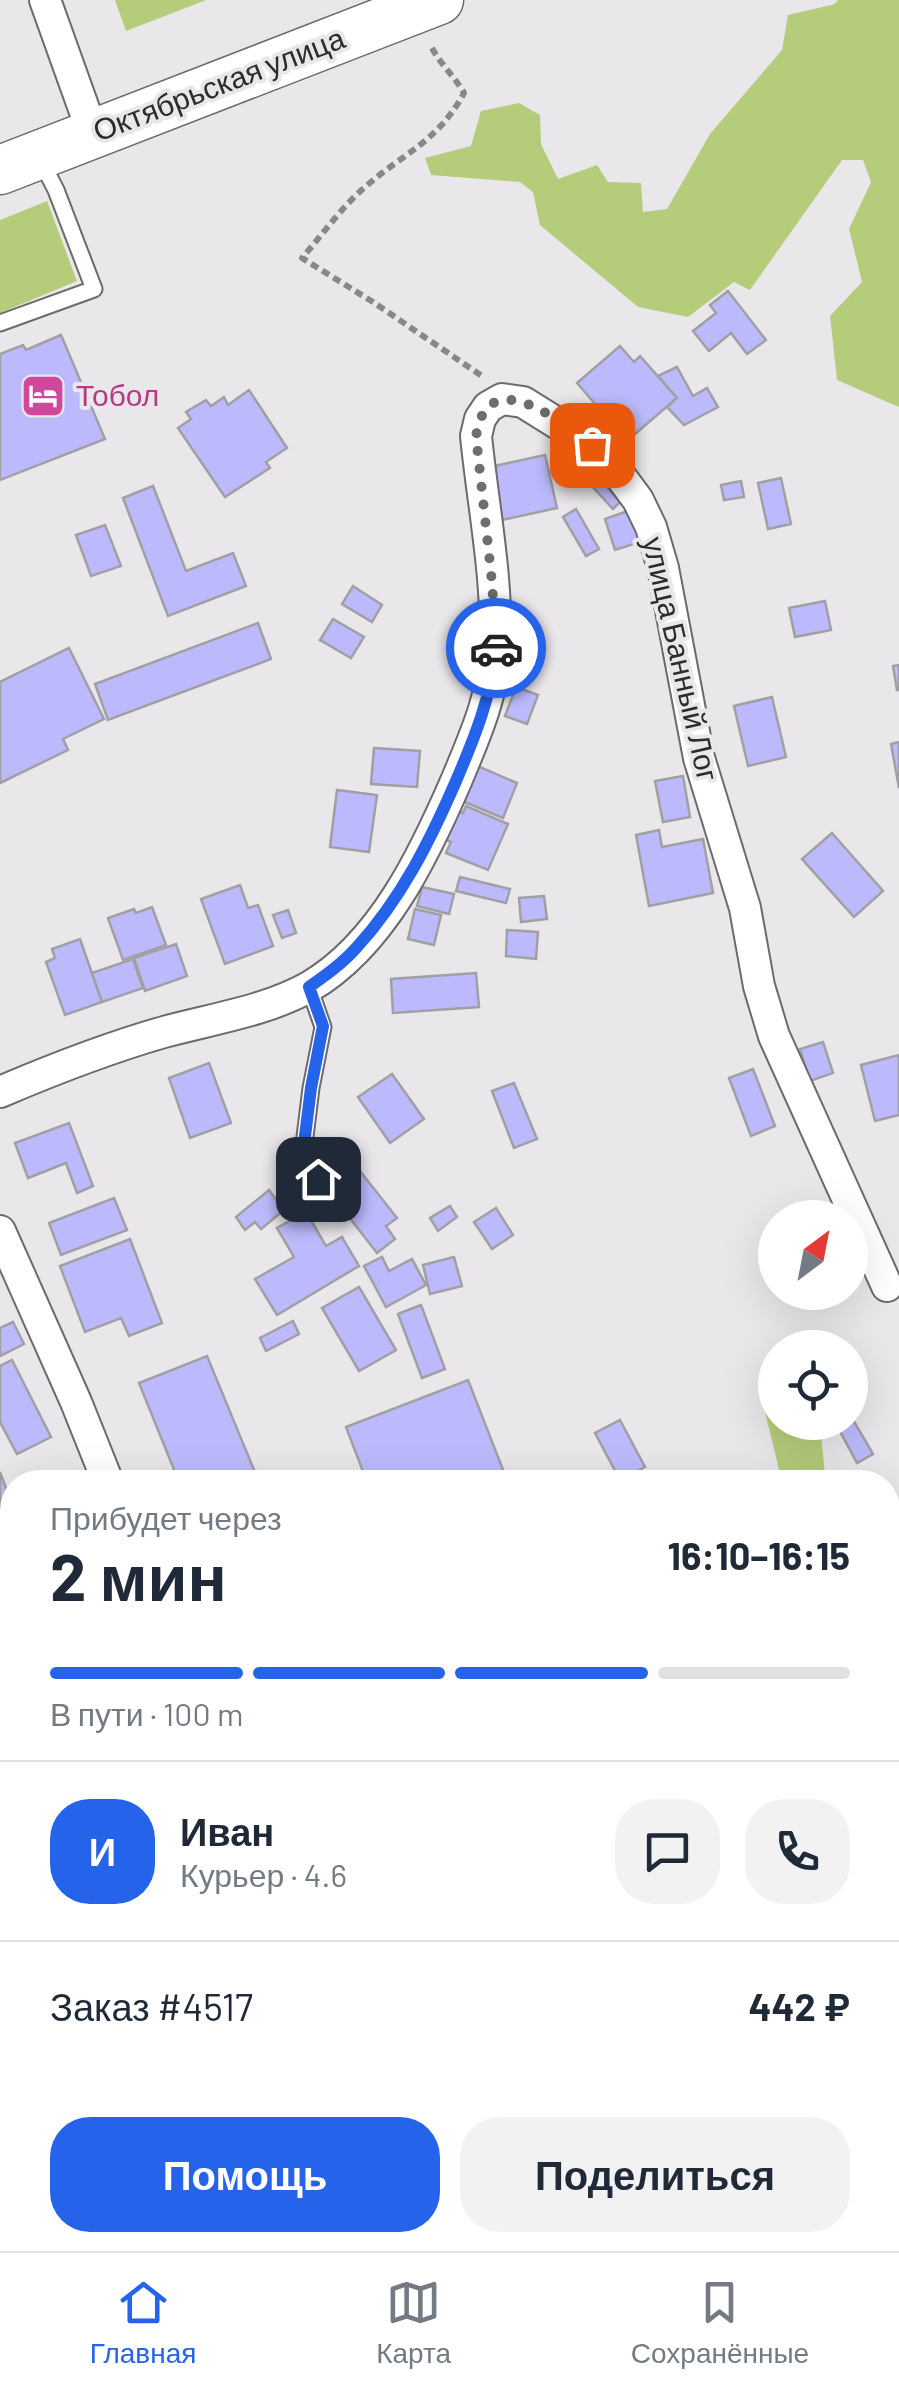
<!DOCTYPE html>
<html lang="ru">
<head>
<meta charset="utf-8">
<style>
	body { margin:0; font-family:Barlow,sans-serif; background:#f2f2f3; color:#1f2937; height:100vh; display:flex; flex-direction:column; font-size:38px; white-space:nowrap }
	* { box-sizing:border-box; margin:0 }
	p { font-size:32px; color:#747a83 }
	.icon { flex:none; width:55px; height:55px; fill:none; stroke:currentColor; stroke-width:2; stroke-linecap:round; stroke-linejoin:round }
	.map { position:relative; flex:1; overflow:hidden }
	.details { position:absolute; left:0px; top:1470px; width:900px; height:782px; display:flex; flex-direction:column; background:#fff; border-radius:40px 40px 0 0; box-shadow:0 10px 40px #0002 }
	.details>* { flex:none }
	.needle { width:65px; rotate:32deg }
	.fabs { position:absolute; left:758px; top:1200px; display:grid; gap:20px }
	.fabs a { display:grid; place-items:center; width:110px; height:110px; border-radius:50%; background:#fff; box-shadow:0 10px 40px #0002; font-size:50px }
	.pin { position:absolute; display:grid; place-items:center; width:85px; height:85px; color:#fff; margin:-42px; border-radius:20px; box-shadow:0 5px 15px #0006 }
	.courier { position:absolute; display:grid; place-items:center; width:100px; height:100px; margin:-50px; border:8px solid #2563eb; border-radius:50%; background:#fff; color:#222; box-shadow:0 2px 12px #0007 }
	.head em { font-style:normal; font-weight:700 }
	.head div { display:flex; flex-direction:column-reverse }
	.head { display:flex; align-items:center; justify-content:space-between; height:170px; padding:0 50px }
	h1 { font-size:65px; font-weight:700; line-height:75px }
	.bar { display:grid; grid-template-columns:repeat(4,1fr); gap:15px 10px; align-content:center; height:120px; padding:0 50px }
	.bar i { height:12px; border-radius:8px; background:#e0e1e3 }
	.bar .on { background:#2563eb }
	.bar p { grid-column:span 4 }
	.line { display:flex; align-items:center; gap:25px; padding:0 50px; border-top:2px solid #e0e1e3 }
	.line div { flex:1 }
	.round { display:grid; place-items:center; flex:none; width:105px; height:105px; border-radius:40px; background:#f2f2f3 }
	.primary-button { display:flex; gap:20px; margin-top:auto; padding:20px 50px }
	.primary-button a { flex:1; height:115px; border-radius:40px; background:#2563eb; color:#fff; font-size:40px; font-weight:700; line-height:115px; text-align:center }
	.primary-button a+a { background:#f2f2f3; color:#1f2937 }
	.dock { display:flex; justify-content:space-around; align-items:center; height:140px; border-top:2px solid #e0e1e3; background:#fff; font-size:28px; color:#747a83 }
	.dock a { display:grid; justify-items:center; gap:5px }
	.dock .on { color:#2563eb }
	.map>svg:first-child { display:block }
	.green { fill:#b5cc7b }
	.building { fill:#bcbafc; stroke:#a0a0a4; stroke-width:2.5 }
	.lines { fill:none; stroke-linecap:round; stroke-linejoin:round }
	.lane-casing { stroke:#6d6a6e; stroke-width:19 }
	.street-casing { stroke:#6d6a6e; stroke-width:34 }
	.primary-casing { stroke:#6d6a6e; stroke-width:51 }
	.path { stroke:#888789; stroke-width:6; stroke-dasharray:8 5; stroke-linecap:butt }
	.lane { stroke:#fff; stroke-width:15 }
	.street { stroke:#fff; stroke-width:30 }
	.primary { stroke:#fff; stroke-width:48 }
	.done { stroke:#6f6d6f; stroke-width:10; stroke-dasharray:0 18 }
	.route { stroke:#2563eb; stroke-width:12 }
	.labels { text-anchor:middle; stroke-width:8; stroke-linejoin:round; paint-order:stroke }
	.street-label { font-size:30px; fill:#2d2c2d; stroke:#e9e7ea }
	.hotel-label { font-size:30px; fill:#b23c85; stroke:#e9e7ea; text-anchor:start }
</style>
</head>
<body>
<div class="map">
<svg width="899" height="2251" viewBox="0 0 899 2251">
	<rect width="100%" height="100%" fill="#e9e7ea"/>
	<g class="green">
		<polygon points="115,0 206,0 126,31"/>
		<polygon points="838,0 899,0 899,407 837,380 830,316 862,282 849,229 871,182 863,160 842,160 750,290 734,282 688,317 638,307 540,225 533,192 520,182 431,175 425,158 471,146 481,111 519,103 540,115 541,144 558,179 597,165 608,182 641,183 643,212 667,209 710,134 782,50 788,15 835,4"/>
		<polygon points="47,201 77,281 0,313 0,220"/>
		<polygon points="761,1395 775,1404 775,1422 803,1423 821,1434 825,1475 834,1482 782,1482"/>
		<polygon points="899,1615 899,2251 789,2251 790,2240 888,2240 888,1617"/>
		<polygon points="12,1888 12,1942 0,1949 0,1893"/>
		<polygon points="12,1995 12,2175 0,2180 0,2001"/>
		<polygon points="81,2240 183,2240 188,2251 86,2251"/>
	</g>
	<g class="building">
		<polygon points="728,291 766,340 747,354 731,333 709,351 693,331 716,313 710,305"/>
		<polygon points="61,335 105,439 0,480 0,354 23,345 26,350"/>
		<polygon points="620,346 634,362 640,356 677,398 627,441 577,383"/>
		<polygon points="677,367 693,396 707,388 718,407 684,425 667,407 677,398 658,376"/>
		<polygon points="249,390 287,448 266,462 270,468 225,497 178,428 191,419 186,412 206,400 211,406 224,397 228,405"/>
		<polygon points="545,455 557,508 502,520 490,467"/>
		<polygon points="589,467 620,502 613,509 581,474"/>
		<polygon points="781,478 791,524 768,529 758,483"/>
		<polygon points="741,481 744,497 724,500 721,485"/>
		<polygon points="153,486 186,571 233,553 246,586 168,616 123,498"/>
		<polygon points="576,509 599,549 586,556 563,517"/>
		<polygon points="630,510 640,542 615,550 605,519"/>
		<polygon points="105,525 121,566 91,576 76,535"/>
		<polygon points="353,586 382,605 372,622 342,604"/>
		<polygon points="825,601 831,630 795,637 789,608"/>
		<polygon points="333,619 364,637 351,658 320,640"/>
		<polygon points="258,623 271,659 108,720 95,684"/>
		<polygon points="69,648 104,719 63,739 68,750 0,783 0,682"/>
		<polygon points="899,665 899,690 897,690 893,666"/>
		<polygon points="516,687 538,695 527,724 505,716"/>
		<polygon points="772,697 786,757 748,766 734,706"/>
		<polygon points="899,742 899,788 891,744"/>
		<polygon points="374,748 420,751 417,787 371,784"/>
		<polygon points="475,765 517,783 503,818 460,800"/>
		<polygon points="683,776 690,817 663,822 655,781"/>
		<polygon points="337,790 377,795 369,852 330,847"/>
		<polygon points="466,806 508,824 488,870 446,853 451,842 444,839 456,810 463,813"/>
		<polygon points="659,830 662,847 703,839 713,893 649,906 636,835"/>
		<polygon points="832,833 883,891 854,917 802,859"/>
		<polygon points="460,877 510,889 506,903 456,891"/>
		<polygon points="240,885 248,908 258,905 273,946 225,964 201,899"/>
		<polygon points="422,887 454,894 449,914 417,906"/>
		<polygon points="544,896 547,919 521,922 519,898"/>
		<polygon points="152,907 166,945 123,960 108,918 134,909 136,913"/>
		<polygon points="415,909 441,915 434,945 408,939"/>
		<polygon points="288,910 296,933 282,938 273,915"/>
		<polygon points="507,930 538,932 536,959 506,956"/>
		<polygon points="80,939 102,1002 65,1015 46,962 55,958 52,949"/>
		<polygon points="176,944 187,976 145,991 134,958"/>
		<polygon points="133,959 143,988 102,1002 92,973"/>
		<polygon points="476,973 479,1007 393,1013 391,979"/>
		<polygon points="823,1042 833,1073 810,1081 800,1049"/>
		<polygon points="899,1055 899,1115 875,1121 861,1065"/>
		<polygon points="209,1063 231,1123 190,1138 169,1078"/>
		<polygon points="753,1069 775,1126 751,1136 729,1078"/>
		<polygon points="392,1074 424,1119 390,1143 358,1097"/>
		<polygon points="514,1083 537,1139 514,1148 492,1091"/>
		<polygon points="69,1123 93,1186 77,1193 66,1163 28,1178 15,1143"/>
		<polygon points="360,1171 397,1218 386,1226 395,1239 377,1253 331,1194"/>
		<polygon points="269,1190 284,1210 261,1229 255,1222 245,1230 236,1217"/>
		<polygon points="114,1198 127,1230 61,1255 49,1223"/>
		<polygon points="450,1206 457,1217 438,1231 430,1218"/>
		<polygon points="496,1208 513,1235 492,1249 474,1222"/>
		<polygon points="306,1212 326,1246 342,1237 359,1266 277,1315 255,1279 294,1257 277,1228"/>
		<polygon points="130,1239 162,1323 129,1336 121,1318 85,1332 60,1266"/>
		<polygon points="382,1257 389,1271 412,1259 426,1285 386,1307 364,1266"/>
		<polygon points="454,1257 462,1286 430,1294 423,1265"/>
		<polygon points="359,1287 396,1350 359,1371 322,1308"/>
		<polygon points="421,1305 445,1369 422,1378 398,1314"/>
		<polygon points="293,1321 299,1334 266,1351 260,1338"/>
		<polygon points="13,1322 24,1344 0,1356 0,1328"/>
		<polygon points="207,1356 259,1482 179,1482 139,1383"/>
		<polygon points="12,1360 51,1437 17,1454 0,1422 0,1366"/>
		<polygon points="468,1380 507,1480 502,1482 367,1482 346,1427"/>
		<polygon points="852,1418 873,1454 857,1463 837,1426 850,1422"/>
		<polygon points="620,1420 645,1467 620,1480 595,1433"/>
		<polygon points="0,1472 12,1504 0,1509"/>
		<polygon points="12,1716 12,1810 8,1812 0,1792 0,1721"/>
		<polygon points="12,2018 12,2128 8,2119 0,2124 0,2025"/>
		<polygon points="12,2175 12,2240 42,2240 47,2251 0,2251 0,2180"/>
		<polygon points="302,2240 368,2240 369,2251 304,2251"/>
		<polygon points="420,2240 513,2240 514,2251 421,2251"/>
		<rect x="620" y="2240" width="85" height="11"/>
	</g>
	<g class="lines">
		<defs>
			<g id="lane">
				<polyline points="0,323 94,289 56,190 40,159"/>
				<polyline points="309,987 323,1027 311,1088 302,1161 318,1179"/>
				<polyline points="0,1652 12,1646"/>
				<polyline points="0,2162 12,2157"/>
				<polyline points="208,2240 214,2251"/>
			</g>
			<g id="street">
				<polyline points="45,0 93,134"/>
				<path d="M0,1092C54,1069 108,1048 164,1032C212,1019 266,1011 309,987C382,945 425,853 457,779C474,738 494,694 495,648C498,578 483,506 476,436L480,419L488,407L502,399L523,402L592,445L615,469L638,500L651,527L663,568L699,758L745,908L759,986L774,1036L887,1286"/>
				<polyline points="0,1231 76,1402 108,1482"/>
				<polyline points="0,1971 12,1964"/>
			</g>
			<polyline id="primary" points="0,170 439,0"/>
		</defs>
		<use href="#lane" class="lane-casing"/>
		<use href="#street" class="street-casing"/>
		<use href="#primary" class="primary-casing"/>
		<path class="path" d="M432,48C441,65 455,77 464,93C437,143 403,153 364,188C341,208 322,235 302,258L373,302L482,376"/>
		<use href="#lane" class="lane"/>
		<use href="#street" class="street"/>
		<use href="#primary" class="primary"/>
	</g>
	<g class="lines">
		<path class="done" d="M496,648L492,582L476,436C478,427 480,415 488,407C515,382 569,429 592,445"/>
		<path class="route" d="M318,1179L302,1160L311,1088L323,1026L309,987C326,975 343,963 357,947C401,899 430,841 456,781C474,739 492,695 496,648"/>
	</g>
	<defs>
		<symbol id="hotel-square" viewBox="-11 -11 22 22"><rect x="-9" y="-9" width="18" height="18" rx="4" fill="#d1479c" stroke="#e9e7ea"/><path d="M-6-4.5h1.5V1H6V5H4.5V3h-9V5H-6ZM-4 0a1.8 1.8 0 1 1 3.6 0ZM.5 0V-2.5h3Q6-2.5 6 0Z" fill="#fff"/></symbol>
	</defs>
	<g fill-rule="evenodd">
		<use href="#hotel-square" x="18" y="371" width="50" height="50"/>
	</g>
	<g class="labels">
		<g class="street-label">
			<text transform="translate(219 85) rotate(-21)" y="10">Октябрьская улица</text>
			<text transform="translate(680 659) rotate(77)" y="10">улица Банный Лог</text>
		</g>
		<g class="hotel-label">
			<text x="76" y="406">Тобол</text>
		</g>
	</g>
</svg>
<div class="fabs">
<a><svg class="needle" viewBox="-14 -14 28 28"><path d="M0-13l5 13h-10z" fill="#e53935"/><path d="M0 13l5-13h-10z" fill="#747a83"/></svg></a>
<a><svg class="icon" aria-label="locate" viewBox="0 0 24 24"><circle cx="12" cy="12" r="6"/><path d="M12 2v4M12 18v4M2 12h4M18 12h4"/></svg></a>
</div>
<div class="pin" style="left:592px;top:445px;background:#ea580c"><svg class="icon" aria-label="bag" viewBox="0 0 24 24"><path d="M5 8h14l-1 12H6zM9 8a3 3 0 0 1 6 0"/></svg></div>
<div class="pin" style="left:318px;top:1179px;background:#1f2937"><svg class="icon" aria-label="home" viewBox="0 0 24 24"><path d="M3 11l9-7 9 7M6 9v11h12V9"/></svg></div>
<div class="courier" style="left:496px;top:648px"><svg class="icon" aria-label="car" viewBox="0 0 24 24"><path d="M5 17H2v-5l4-1 3-4h7l3 4 3 1v5h-3M9 17h6M6 11h13"/><circle cx="7" cy="17" r="2"/><circle cx="17" cy="17" r="2"/></svg></div>
<section class="details">
<div class="head"><div><h1>2 мин</h1><p>Прибудет через</p></div><em>16:10–16:15</em></div>
<div class="bar"><i class="on"></i><i class="on"></i><i class="on"></i><i></i><p>В пути · 100 m</p></div>
<div class="line" style="height:180px"><b class="round" style="background:#2563eb;color:#fff">И</b><div><b>Иван</b><p>Курьер · 4.6</p></div><a class="round"><svg class="icon" aria-label="chat" viewBox="0 0 24 24"><path d="M4 5h16v11H9l-5 4z"/></svg></a><a class="round"><svg class="icon" aria-label="phone" viewBox="0 0 24 24"><path d="M5 4h4l2 5-3 2q2 4 5 5l2-3 5 2v4C11 20 4 13 5 4z"/></svg></a></div>
<div class="line" style="height:130px"><div>Заказ #4517</div><b>442 ₽</b></div>
<div class="primary-button"><a>Помощь</a><a>Поделиться</a></div>
</section>
</div>
<nav class="dock">
<a class="on"><svg class="icon" aria-label="home" viewBox="0 0 24 24"><path d="M3 11l9-7 9 7M6 9v11h12V9"/></svg>Главная</a>
<a><svg class="icon" aria-label="map" viewBox="0 0 24 24"><path d="M3 6l6-2 6 2 6-2v14l-6 2-6-2-6 2zM9 4v14M15 6v14"/></svg>Карта</a>
<a><svg class="icon" aria-label="saved" viewBox="0 0 24 24"><path d="M7 4h10v16l-5-4-5 4z"/></svg>Сохранённые</a>
</nav>
</body>
</html>
